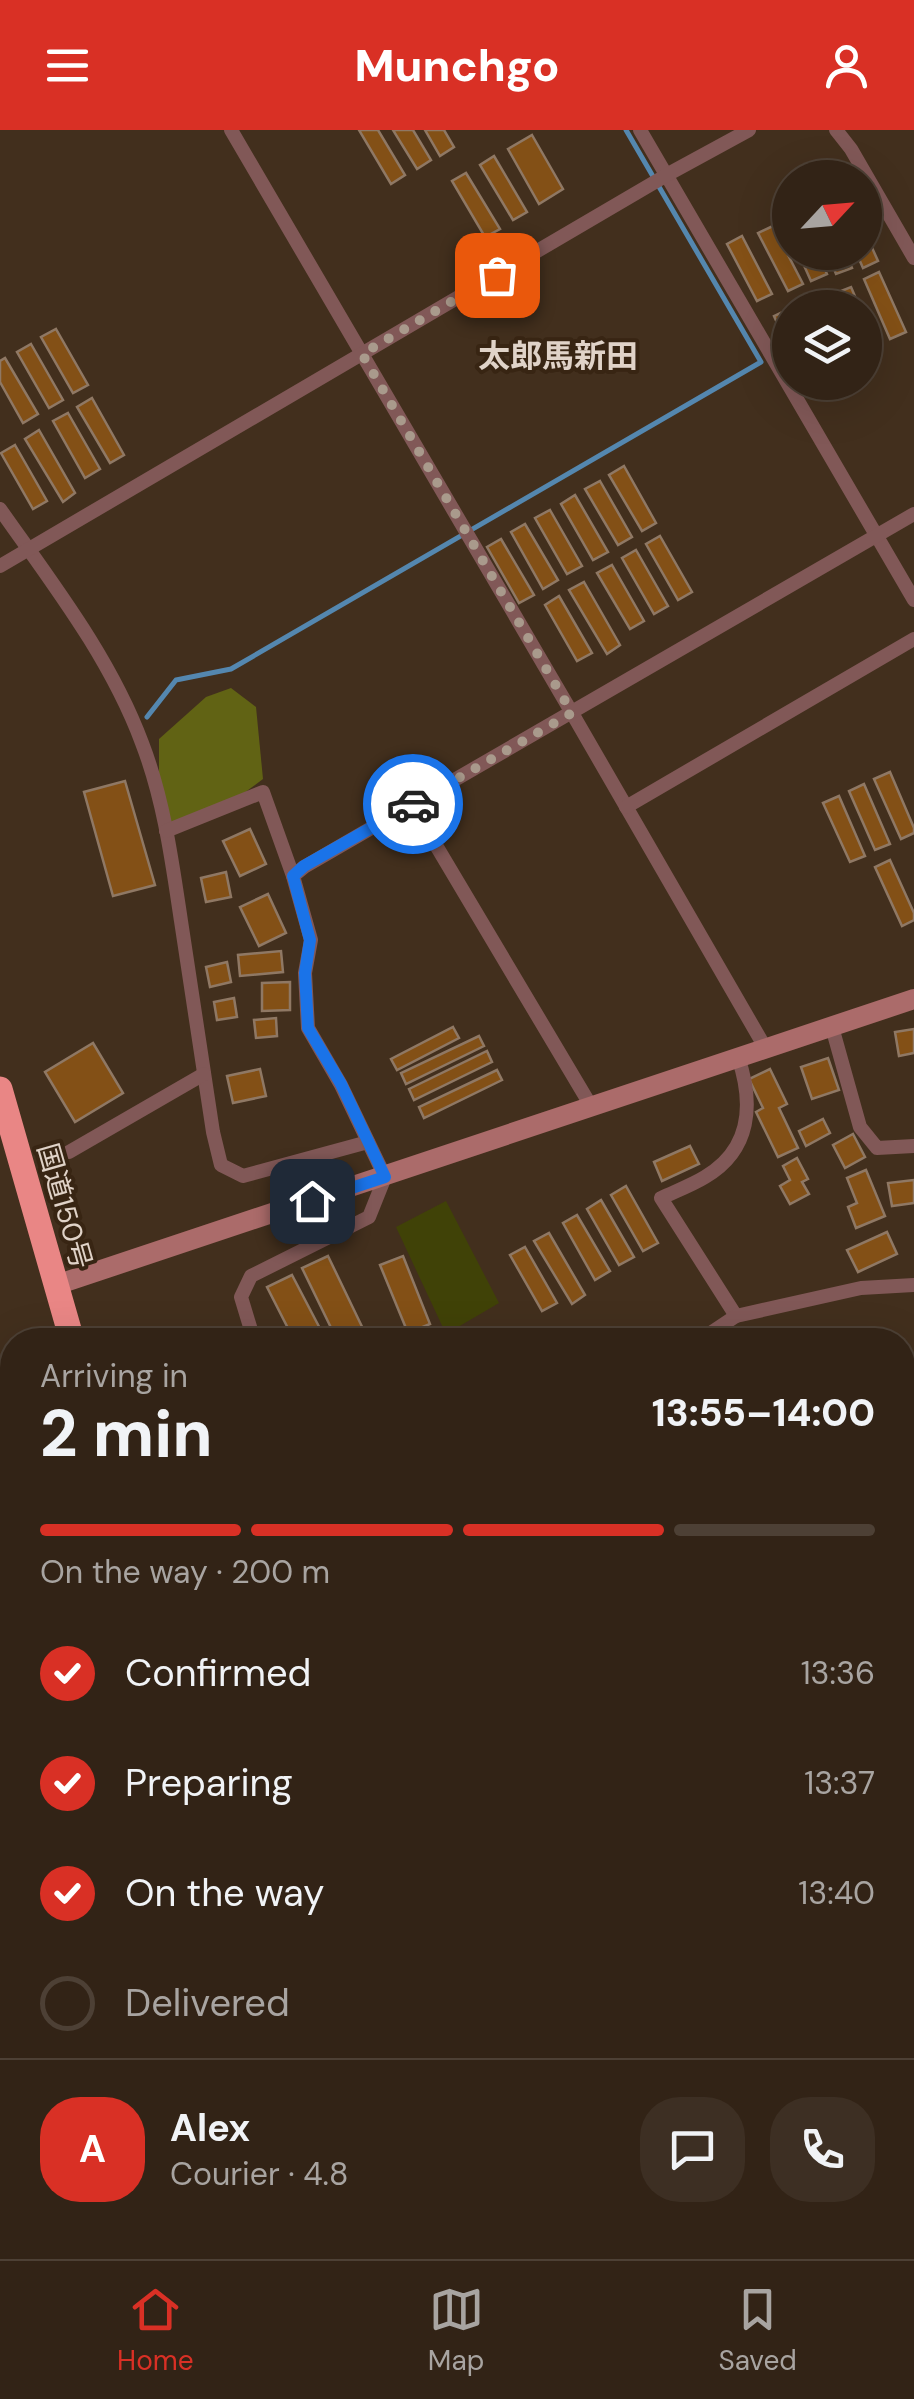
<!DOCTYPE html>
<html lang="en">
<head>
<meta charset="utf-8">
<style>
	body { margin:0; font-family:"DM Sans","Noto Sans JP",sans-serif; background:#3d2f23; color:#f1f3f6; height:100vh; display:flex; flex-direction:column; font-size:38px; white-space:nowrap }
	* { box-sizing:border-box; margin:0 }
	p { font-size:32px; color:#a8a4a1 }
	.icon { flex:none; width:55px; height:55px; fill:none; stroke:currentColor; stroke-width:2; stroke-linecap:round; stroke-linejoin:round }
	.map { position:relative; flex:1; overflow:hidden }
	.side { position:absolute; left:0px; top:1198px; width:915px; height:932px; display:flex; flex-direction:column; background:#322316; border-radius:40px 40px 0 0; box-shadow:0 10px 40px #0002,0 0 0 2px #4d4035 }
	.side>* { flex:none }
	.needle { width:65px; rotate:64deg }
	.controls { position:absolute; left:772px; top:30px; display:grid; gap:20px }
	.controls a { display:grid; place-items:center; width:110px; height:110px; border-radius:50%; background:#322316; box-shadow:0 10px 40px #0002,0 0 0 2px #4d4035; font-size:50px }
	.pin { position:absolute; display:grid; place-items:center; width:85px; height:85px; color:#fff; margin:-42px; border-radius:20px; box-shadow:0 5px 15px #0006 }
	.courier { position:absolute; display:grid; place-items:center; width:100px; height:100px; margin:-50px; border:8px solid #1a73e8; border-radius:50%; background:#fff; color:#222; box-shadow:0 2px 12px #0007 }
	.head em { font-style:normal; font-weight:800 }
	.head div { display:flex; flex-direction:column-reverse }
	.head { display:flex; align-items:center; justify-content:space-between; height:170px; padding:0 40px }
	h1 { font-size:65px; font-weight:800; line-height:75px }
	.bar { display:grid; grid-template-columns:repeat(4,1fr); gap:15px 10px; align-content:center; height:120px; padding:0 40px }
	.bar i { height:12px; border-radius:8px; background:#4d4035 }
	.bar .selected { background:#d93025 }
	.bar p { grid-column:span 4 }
	.line { display:flex; align-items:center; gap:25px; padding:0 40px; border-top:2px solid #4d4035 }
	.line div { flex:1 }
	.round { display:grid; place-items:center; flex:none; width:105px; height:105px; border-radius:40px; background:#3d2f23 }
	ol { padding:0 40px; list-style:none }
	li { display:flex; align-items:center; gap:30px; height:110px }
	li p { margin-inline-start:auto }
	li .icon { padding:10px; border-radius:50%; background:#d93025; color:#fff; stroke-width:4 }
	li:last-child { color:#a8a4a1 }
	li i { width:55px; height:55px; border:5px solid #4d4035; border-radius:50% }
	header { display:flex; justify-content:space-between; align-items:center; height:130px; padding:0 40px; background:#d93025; color:#fff; font-size:45px; font-weight:800 }
	.tabs { display:flex; justify-content:space-around; align-items:center; height:140px; border-top:2px solid #4d4035; background:#322316; font-size:28px; color:#a8a4a1 }
	.tabs a { display:grid; justify-items:center; gap:5px }
	.tabs .selected { color:#d93025 }
	.map>svg:first-child { display:block }
	.industrial { fill:#453541 }
	.green { fill:#404207 }
	.forest { fill:#616314 }
	.water { fill:#1866a4; stroke:#5487af; stroke-width:2.5 }
	.lines { fill:none; stroke-linecap:round; stroke-linejoin:round }
	.stream { stroke:#5487af; stroke-width:5 }
	.building { fill:#835016; stroke:#8f7864; stroke-width:2.5 }
	.path { stroke:#847364; stroke-width:4; stroke-dasharray:8 5; stroke-linecap:butt }
	.street { stroke:#815857; stroke-width:14 }
	.secondary { stroke:#ab6b6a; stroke-width:20 }
	.highway { stroke:#e98685; stroke-width:25 }
	.done { stroke:#a99a8c; stroke-width:10; stroke-dasharray:0 18 }
	.route { stroke:#1a73e8; stroke-width:12 }
	.labels { text-anchor:middle; stroke-width:8; stroke-linejoin:round; paint-order:stroke }
	.street-label { font-size:28px; fill:#e0d3c8; stroke:#382513 }
	.quarter-label { font-size:32px; font-weight:bold; fill:#e0d3c8; stroke:#382513 }
</style>
</head>
<body>
<header><svg class="icon" aria-label="menu" viewBox="0 0 24 24"><path d="M4 6h16M4 12h16M4 18h16"/></svg>Munchgo<svg class="icon" aria-label="person" viewBox="0 0 24 24"><circle cx="12" cy="8" r="4"/><path d="M4 21q1-7 8-7t8 7"/></svg></header>
<div class="map">
<svg width="914" height="2129" viewBox="0 0 914 2129">
	<rect width="100%" height="100%" fill="#422f1d"/>
	<polygon class="industrial" points="0,1669 12,1678 12,1986 0,1994"/>
	<g class="green">
		<polygon points="446,1071 499,1173 446,1204 396,1097"/>
		<polygon points="0,1348 12,1359 12,1654 0,1646"/>
		<polygon points="914,1673 914,1912 903,1918 902,1676"/>
		<polygon points="903,2008 914,2016 914,2129 663,2129 644,2118 902,2118"/>
	</g>
	<polygon class="forest" points="231,558 256,577 263,649 225,677 166,701 159,664 159,609 206,567"/>
	<polygon class="water" points="903,2068 914,2076 914,2129 870,2129 853,2118 902,2118"/>
	<g class="lines">
		<g class="stream">
			<polyline points="147,587 176,550 231,539 761,232 626,0"/>
			<polyline points="902,1663 914,1661"/>
		</g>
	</g>
	<g class="building">
		<polygon points="359,0 378,0 405,45 391,54"/>
		<polygon points="393,0 413,0 431,30 417,39"/>
		<polygon points="425,0 444,0 454,17 440,26"/>
		<polygon points="532,5 563,59 539,74 508,19"/>
		<polygon points="494,26 527,82 513,90 480,35"/>
		<polygon points="466,43 500,99 485,107 452,51"/>
		<polygon points="773,96 803,154 788,161 758,103"/>
		<polygon points="865,102 878,131 863,138 856,122 865,122"/>
		<polygon points="742,106 772,164 757,171 727,114"/>
		<polygon points="798,122 817,122 827,144 811,151"/>
		<polygon points="827,122 845,122 852,138 836,144"/>
		<polygon points="879,142 906,202 890,209 864,149"/>
		<polygon points="851,157 860,178 842,178 836,163"/>
		<polygon points="789,179 790,180 790,221 774,186"/>
		<polygon points="56,199 88,255 73,263 41,207"/>
		<polygon points="31,214 63,270 49,278 17,222"/>
		<polygon points="5,228 38,284 23,293 0,252 0,231"/>
		<polygon points="92,268 124,325 110,333 77,277"/>
		<polygon points="68,283 100,339 85,348 53,291"/>
		<polygon points="39,300 75,363 63,372 25,309"/>
		<polygon points="15,315 47,371 33,379 1,323"/>
		<polygon points="624,336 656,393 642,401 609,345"/>
		<polygon points="600,351 632,407 618,415 585,359"/>
		<polygon points="575,365 608,422 593,430 561,374"/>
		<polygon points="550,380 582,436 567,444 535,388"/>
		<polygon points="525,394 558,450 543,459 511,402"/>
		<polygon points="660,406 692,462 678,470 646,414"/>
		<polygon points="501,409 534,465 519,473 487,417"/>
		<polygon points="636,420 668,476 654,484 622,428"/>
		<polygon points="612,435 644,491 630,499 597,443"/>
		<polygon points="584,452 620,515 607,524 569,460"/>
		<polygon points="559,466 592,523 577,531 545,475"/>
		<polygon points="890,642 914,698 914,703 901,709 874,649"/>
		<polygon points="125,651 155,755 113,766 84,662"/>
		<polygon points="864,654 890,714 875,720 849,661"/>
		<polygon points="839,666 865,726 850,732 823,673"/>
		<polygon points="250,699 266,734 240,746 223,711"/>
		<polygon points="890,730 914,783 914,790 902,796 875,737"/>
		<polygon points="226,742 231,767 206,772 201,748"/>
		<polygon points="268,764 286,803 259,816 240,777"/>
		<polygon points="281,821 283,842 240,846 238,825"/>
		<polygon points="227,832 231,852 210,857 206,837"/>
		<polygon points="290,852 290,880 262,881 262,853"/>
		<polygon points="234,868 237,887 217,890 214,872"/>
		<polygon points="276,888 277,906 256,908 254,890"/>
		<polygon points="453,897 459,908 397,940 391,929"/>
		<polygon points="914,899 914,923 899,926 895,902"/>
		<polygon points="479,906 484,916 406,954 401,943"/>
		<polygon points="93,913 123,963 75,992 45,942"/>
		<polygon points="487,921 492,932 414,970 409,959"/>
		<polygon points="828,928 839,960 812,969 801,937"/>
		<polygon points="260,939 266,966 233,973 227,946"/>
		<polygon points="770,939 787,974 779,978 798,1018 778,1027 756,982 763,978 749,949"/>
		<polygon points="497,940 502,950 424,988 419,977"/>
		<polygon points="823,989 830,1003 806,1016 799,1001"/>
		<polygon points="853,1004 865,1027 845,1038 833,1015"/>
		<polygon points="690,1016 699,1034 662,1051 654,1032"/>
		<polygon points="797,1028 808,1049 802,1052 809,1064 790,1074 780,1056 790,1050 783,1036"/>
		<polygon points="866,1040 885,1086 856,1098 848,1077 857,1073 847,1048"/>
		<polygon points="914,1050 914,1073 892,1076 888,1053"/>
		<polygon points="626,1056 658,1113 643,1121 611,1065"/>
		<polygon points="601,1070 634,1127 619,1135 587,1079"/>
		<polygon points="577,1085 610,1141 595,1150 563,1093"/>
		<polygon points="887,1102 897,1124 858,1142 847,1120"/>
		<polygon points="549,1103 585,1165 572,1174 534,1111"/>
		<polygon points="525,1117 557,1173 542,1181 510,1125"/>
		<polygon points="328,1126 367,1207 360,1210 337,1210 302,1138"/>
		<polygon points="403,1126 430,1194 408,1203 380,1135"/>
		<polygon points="292,1145 326,1210 294,1210 267,1157"/>
		<polygon points="0,1677 12,1686 12,1906 0,1913"/>
	</g>
	<g class="lines">
		<g class="path">
			<polyline points="0,1649 12,1659"/>
			<polyline points="700,2118 718,2129"/>
		</g>
		<g class="street">
			<polyline points="231,0 572,583 766,919"/>
			<polyline points="640,0 914,470"/>
			<polyline points="836,0 851,19 914,128"/>
			<path d="M0,379C52,453 110,527 142,613C164,670 172,731 181,791C191,861 202,931 213,1002L221,1035L243,1046L368,1012"/>
			<polyline points="0,436 672,42 749,0"/>
			<polyline points="412,675 591,976"/>
			<polyline points="626,677 914,509"/>
			<polyline points="166,701 263,662 293,746 311,810 305,843 308,898 341,955 385,1047 369,1087 251,1146 241,1167 254,1210"/>
			<polyline points="293,746 304,737 914,384"/>
			<polyline points="832,897 860,997 877,1018 914,1016"/>
			<polyline points="69,1022 204,944"/>
			<path d="M736,1186L661,1068C676,1061 692,1055 705,1047C751,1020 754,974 738,927"/>
			<polyline points="700,1210 736,1186 861,1158 914,1155"/>
			<polyline points="902,1424 914,1422"/>
			<polyline points="0,2010 12,2000"/>
			<polyline points="173,2118 175,2129"/>
			<polyline points="291,2118 292,2129"/>
		</g>
		<g class="secondary">
			<polyline points="56,1155 914,869"/>
			<polyline points="902,1975 914,1983"/>
		</g>
		<g class="highway">
			<polyline points="0,959 72,1210"/>
			<polyline points="253,2118 254,2129"/>
		</g>
	</g>
	<g class="lines">
		<polyline class="done" points="413,674 572,583 362,224 497,145"/>
		<polyline class="route" points="312,1071 385,1047 341,954 308,898 305,843 310,810 293,746 304,736 413,674"/>
	</g>
	<g class="labels">
		<g class="street-label">
			<text transform="translate(65 1076) rotate(74)" y="10">国道150号</text>
		</g>
		<g class="quarter-label">
			<text x="558" y="237">太郎馬新田</text>
		</g>
	</g>
</svg>
<div class="controls">
<a><svg class="needle" viewBox="-14 -14 28 28"><path d="M0-13l5 13h-10z" fill="#e53935"/><path d="M0 13l5-13h-10z" fill="#a8a4a1"/></svg></a>
<a><svg class="icon" aria-label="layers" viewBox="0 0 24 24"><path d="M12 4l9 5-9 5-9-5zM3 14l9 5 9-5"/></svg></a>
</div>
<div class="pin" style="left:497px;top:145px;background:#ea580c"><svg class="icon" aria-label="bag" viewBox="0 0 24 24"><path d="M5 8h14l-1 12H6zM9 8a3 3 0 0 1 6 0"/></svg></div>
<div class="pin" style="left:312px;top:1071px;background:#1f2937"><svg class="icon" aria-label="home" viewBox="0 0 24 24"><path d="M3 11l9-7 9 7M6 9v11h12V9"/></svg></div>
<div class="courier" style="left:413px;top:674px"><svg class="icon" aria-label="car" viewBox="0 0 24 24"><path d="M5 17H2v-5l4-1 3-4h7l3 4 3 1v5h-3M9 17h6M6 11h13"/><circle cx="7" cy="17" r="2"/><circle cx="17" cy="17" r="2"/></svg></div>
<section class="side">
<div class="head"><div><h1>2 min</h1><p>Arriving in</p></div><em>13:55–14:00</em></div>
<div class="bar"><i class="selected"></i><i class="selected"></i><i class="selected"></i><i></i><p>On the way · 200 m</p></div>
<ol>
<li><svg class="icon" aria-label="check" viewBox="0 0 24 24"><path d="M5 12l5 5 9-10"/></svg>Confirmed<p>13:36</p></li>
<li><svg class="icon" aria-label="check" viewBox="0 0 24 24"><path d="M5 12l5 5 9-10"/></svg>Preparing<p>13:37</p></li>
<li><svg class="icon" aria-label="check" viewBox="0 0 24 24"><path d="M5 12l5 5 9-10"/></svg>On the way<p>13:40</p></li>
<li><i></i>Delivered</li>
</ol>
<div class="line" style="height:180px"><b class="round" style="background:#d93025;color:#fff">A</b><div><b>Alex</b><p>Courier · 4.8</p></div><a class="round"><svg class="icon" aria-label="chat" viewBox="0 0 24 24"><path d="M4 5h16v11H9l-5 4z"/></svg></a><a class="round"><svg class="icon" aria-label="phone" viewBox="0 0 24 24"><path d="M5 4h4l2 5-3 2q2 4 5 5l2-3 5 2v4C11 20 4 13 5 4z"/></svg></a></div>
</section>
</div>
<nav class="tabs">
<a class="selected"><svg class="icon" aria-label="home" viewBox="0 0 24 24"><path d="M3 11l9-7 9 7M6 9v11h12V9"/></svg>Home</a>
<a><svg class="icon" aria-label="map" viewBox="0 0 24 24"><path d="M3 6l6-2 6 2 6-2v14l-6 2-6-2-6 2zM9 4v14M15 6v14"/></svg>Map</a>
<a><svg class="icon" aria-label="saved" viewBox="0 0 24 24"><path d="M7 4h10v16l-5-4-5 4z"/></svg>Saved</a>
</nav>
</body>
</html>
